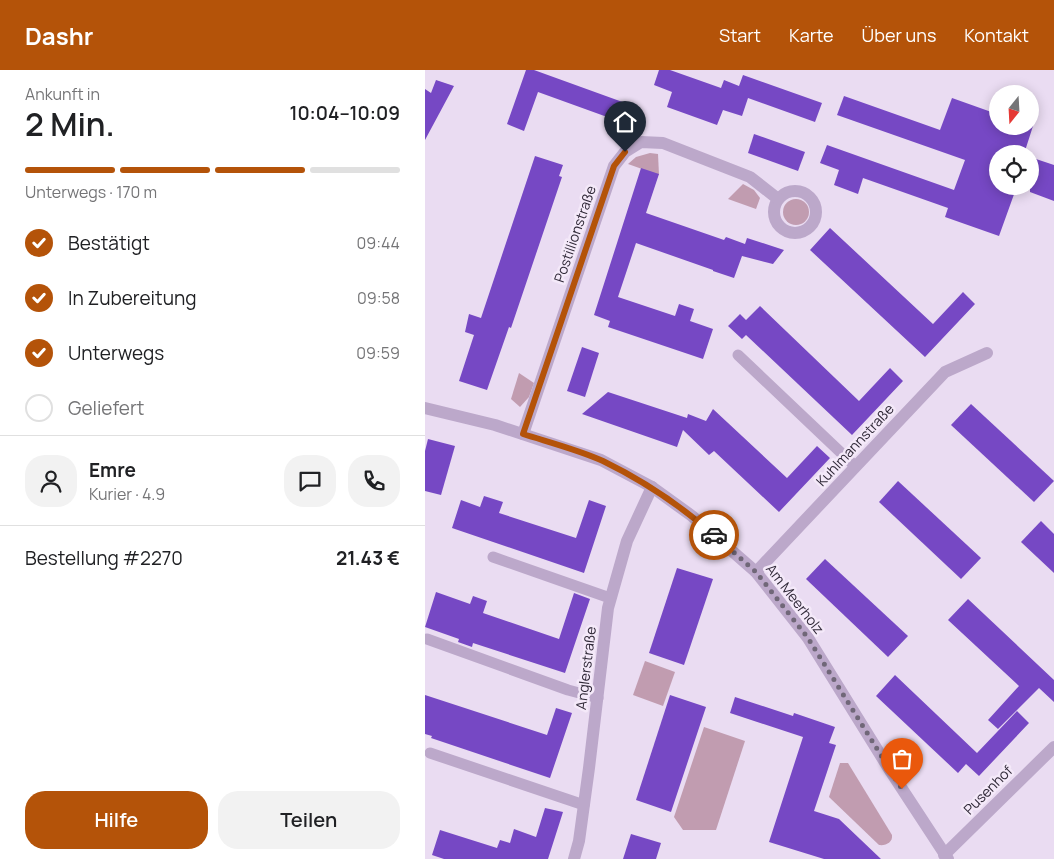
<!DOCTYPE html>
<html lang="de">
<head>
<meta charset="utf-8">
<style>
	body { margin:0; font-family:Manrope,sans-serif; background:#f2f2f2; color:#202124; height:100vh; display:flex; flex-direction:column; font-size:19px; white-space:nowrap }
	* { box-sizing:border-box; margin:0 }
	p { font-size:16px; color:#757577 }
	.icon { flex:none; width:28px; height:28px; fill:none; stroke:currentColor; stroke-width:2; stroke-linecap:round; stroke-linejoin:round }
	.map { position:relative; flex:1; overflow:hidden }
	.side { display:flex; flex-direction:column; background:#fff; width:425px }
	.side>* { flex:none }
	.needle { width:32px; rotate:198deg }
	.tools { position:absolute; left:564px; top:15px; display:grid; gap:10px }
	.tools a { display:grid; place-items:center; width:50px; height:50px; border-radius:50%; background:#fff; box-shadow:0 2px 12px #0003; font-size:25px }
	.pin { position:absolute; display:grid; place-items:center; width:42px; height:42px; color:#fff; margin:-51px -21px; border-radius:50% 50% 50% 0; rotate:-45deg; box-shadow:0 0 5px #0007 }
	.pin .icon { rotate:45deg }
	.courier { position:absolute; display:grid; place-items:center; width:50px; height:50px; margin:-25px; border:4px solid #b45309; border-radius:50%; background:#fff; color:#222; box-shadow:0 1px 6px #0007 }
	.summary em { font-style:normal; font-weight:600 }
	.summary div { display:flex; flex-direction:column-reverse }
	.summary { display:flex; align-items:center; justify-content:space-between; height:85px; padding:0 25px }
	h1 { font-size:32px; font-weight:600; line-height:38px }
	.bar { display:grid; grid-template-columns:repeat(4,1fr); gap:8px 5px; align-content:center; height:60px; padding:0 25px }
	.bar i { height:6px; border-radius:4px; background:#e0e0e0 }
	.bar .selected { background:#b45309 }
	.bar p { grid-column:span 4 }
	.line { display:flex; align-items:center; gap:12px; padding:0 25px; border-top:1px solid #e0e0e0 }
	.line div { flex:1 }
	.round { display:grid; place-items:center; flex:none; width:52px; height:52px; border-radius:20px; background:#f2f2f2 }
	ol { padding:0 25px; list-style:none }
	li { display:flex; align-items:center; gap:15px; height:55px }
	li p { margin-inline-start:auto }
	li .icon { padding:5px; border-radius:50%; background:#b45309; color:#fff; stroke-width:4 }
	li:last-child { color:#757577 }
	li i { width:28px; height:28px; border:2px solid #e0e0e0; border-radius:50% }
	.primary-button { display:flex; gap:10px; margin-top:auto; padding:10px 25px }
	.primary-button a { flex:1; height:58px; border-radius:20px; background:#b45309; color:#fff; font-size:20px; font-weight:600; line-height:58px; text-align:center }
	.primary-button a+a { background:#f2f2f2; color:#202124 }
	header { display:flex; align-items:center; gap:30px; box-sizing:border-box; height:70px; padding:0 25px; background:#b45309; color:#fff }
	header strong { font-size:24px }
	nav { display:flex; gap:28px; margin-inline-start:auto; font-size:18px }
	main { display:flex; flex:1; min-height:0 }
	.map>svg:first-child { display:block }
	.green { fill:#c19cb0 }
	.building { fill:#7648c4 }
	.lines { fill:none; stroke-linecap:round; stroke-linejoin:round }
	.lane { stroke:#bca8ca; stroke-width:11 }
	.street { stroke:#bca8ca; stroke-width:12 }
	.done { stroke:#706778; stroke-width:5; stroke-dasharray:0 9 }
	.route { stroke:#b45309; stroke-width:6 }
	.labels { text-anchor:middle; stroke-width:5; stroke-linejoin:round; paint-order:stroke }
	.street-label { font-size:14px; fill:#2f2837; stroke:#f4e9f9 }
</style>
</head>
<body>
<header>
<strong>Dashr</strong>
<nav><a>Start</a><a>Karte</a><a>Über uns</a><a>Kontakt</a></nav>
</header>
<main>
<section class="side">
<div class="summary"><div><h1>2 Min.</h1><p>Ankunft in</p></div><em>10:04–10:09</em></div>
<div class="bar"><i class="selected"></i><i class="selected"></i><i class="selected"></i><i></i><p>Unterwegs · 170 m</p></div>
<ol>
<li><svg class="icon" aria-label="check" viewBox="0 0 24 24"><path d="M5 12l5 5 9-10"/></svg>Bestätigt<p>09:44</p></li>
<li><svg class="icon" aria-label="check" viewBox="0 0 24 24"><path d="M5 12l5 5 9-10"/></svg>In Zubereitung<p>09:58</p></li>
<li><svg class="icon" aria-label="check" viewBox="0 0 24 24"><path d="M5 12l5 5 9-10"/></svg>Unterwegs<p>09:59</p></li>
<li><i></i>Geliefert</li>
</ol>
<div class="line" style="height:90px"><a class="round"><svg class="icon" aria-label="person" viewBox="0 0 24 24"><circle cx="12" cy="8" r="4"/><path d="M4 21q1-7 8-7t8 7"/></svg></a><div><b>Emre</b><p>Kurier · 4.9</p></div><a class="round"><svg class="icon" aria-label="chat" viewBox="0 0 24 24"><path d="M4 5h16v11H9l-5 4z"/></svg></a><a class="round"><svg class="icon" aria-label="phone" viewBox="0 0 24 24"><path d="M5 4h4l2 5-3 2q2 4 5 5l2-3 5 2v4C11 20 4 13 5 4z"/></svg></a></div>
<div class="line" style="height:65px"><div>Bestellung #2270</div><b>21.43 €</b></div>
<div class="primary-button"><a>Hilfe</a><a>Teilen</a></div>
</section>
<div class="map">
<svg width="629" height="789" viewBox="0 0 629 789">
	<rect width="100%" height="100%" fill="#eadcf2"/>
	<g class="green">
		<polygon points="225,83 233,84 234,105 203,94 211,87"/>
		<polygon points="318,114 329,120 335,128 331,139 303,129"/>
		<circle cx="371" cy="142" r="13"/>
		<polygon points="94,303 109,313 104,327 95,337 86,329"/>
		<polygon points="220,591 250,602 238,636 208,625"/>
		<polygon points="279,657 320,671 291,760 258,760 249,747"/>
		<path d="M415,693H423L467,765C468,772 461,776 454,775L404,727Z"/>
	</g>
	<g class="building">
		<polygon points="101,0 109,0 203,34 196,52 113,22 99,61 82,54"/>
		<polygon points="234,0 245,0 296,18 299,10 314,16 318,5 397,33 390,52 323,28 317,46 298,40 292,55 242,37 247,22 229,15"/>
		<polygon points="11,10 29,16 0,70 0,19 6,23"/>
		<polygon points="419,26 515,60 527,28 572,44 572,56 608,56 599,84 572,84 572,116 592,116 574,166 520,147 523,138 438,108 433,124 409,115 414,100 395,93 402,75 529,120 540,90 412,45"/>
		<polygon points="329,64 380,82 373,101 323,83"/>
		<polygon points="110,86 138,95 134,106 137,107 86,258 84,257 62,320 34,311 49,265 40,262 44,244 56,248"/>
		<polygon points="605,87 629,95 629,131 605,122"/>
		<polygon points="216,98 234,104 221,143 299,170 301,167 320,174 322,168 359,180 348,194 317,186 309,208 288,201 288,200 211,173 193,227 250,246 254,234 269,239 265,251 288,259 278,289 183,257 185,251 169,245"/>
		<polygon points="405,158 508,254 538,222 550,234 500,287 385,180"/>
		<polygon points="335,236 434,331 465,298 478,311 427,365 321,265 317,269 303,256 315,244 321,250"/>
		<polygon points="157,277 174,283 160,327 142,321"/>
		<polygon points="183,322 262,348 263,344 281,351 288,339 362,408 392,376 405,388 354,442 289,381 284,385 258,360 252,377 157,344"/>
		<polygon points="546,334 629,411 609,432 526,355"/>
		<polygon points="3,369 30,376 16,425 0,421 0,381"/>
		<polygon points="473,411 556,488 536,509 454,432"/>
		<polygon points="59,426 78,432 74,443 151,468 164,430 181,436 159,503 27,458 36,430 55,437"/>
		<polygon points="616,451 629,464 629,503 596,472"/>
		<polygon points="400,489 483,566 463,587 381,509"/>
		<polygon points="252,498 288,509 259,595 224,583"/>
		<polygon points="11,522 45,534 48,526 62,531 58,543 134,569 149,523 165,529 140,603 48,573 47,577 33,572 34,569 0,557"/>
		<polygon points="543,529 629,610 629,632 614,618 573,659 563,650 594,616 523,550"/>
		<polygon points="470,605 552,683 592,641 604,653 554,706 541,694 533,703 451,626"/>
		<polygon points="0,625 122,665 131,638 147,643 125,708 6,668 7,666 0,664"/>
		<polygon points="245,625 281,637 246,742 211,730"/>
		<polygon points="310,627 368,646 369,643 410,657 404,673 411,675 389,741 414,749 456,789 399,789 344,772 378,667 305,643"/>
		<polygon points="120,738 138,742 123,789 19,789 7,785 15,760 72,778 75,770 85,773 89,759 111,767"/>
		<polygon points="206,764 236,773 231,789 198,789"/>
	</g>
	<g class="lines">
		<g class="lane">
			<polyline points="313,285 430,396"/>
			<polyline points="68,487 185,528"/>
			<polyline points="2,569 143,620 173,628"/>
			<polyline points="5,683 159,735"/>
		</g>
		<g class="street">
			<circle cx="370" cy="142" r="21"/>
			<polyline points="0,338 70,355 176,390 227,417 267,446 331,502 383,568 466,702 523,789"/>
			<polyline points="98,364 189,96 200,82 216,72 238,73 325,107 353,129"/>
			<polyline points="331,502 520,302 562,283"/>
			<polyline points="519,785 629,677"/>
			<polyline points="149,789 154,771 164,698 183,538 202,471 227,417"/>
		</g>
	</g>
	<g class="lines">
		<polyline class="done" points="289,465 331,502 383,568 477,719"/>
		<path class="route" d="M200,82L189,96L98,364C123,372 154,380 178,391C219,411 255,435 289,465"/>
	</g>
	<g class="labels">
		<g class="street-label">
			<text transform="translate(150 164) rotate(-71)" y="5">Postillionstraße</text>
			<text transform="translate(430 375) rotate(-47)" y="5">Kuhlmannstraße</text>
			<text transform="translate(370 529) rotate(52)" y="5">Am Meerholz</text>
			<text transform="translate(161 598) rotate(-83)" y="5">Anglerstraße</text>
			<text transform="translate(563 720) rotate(-45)" y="5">Pusenhof</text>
		</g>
	</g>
</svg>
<div class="tools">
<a><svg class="needle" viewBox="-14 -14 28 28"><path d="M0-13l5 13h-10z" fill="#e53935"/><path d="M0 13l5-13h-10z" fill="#757577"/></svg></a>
<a><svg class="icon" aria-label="locate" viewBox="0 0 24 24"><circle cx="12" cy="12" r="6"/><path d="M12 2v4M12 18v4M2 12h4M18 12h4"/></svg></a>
</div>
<div class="pin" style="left:477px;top:719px;background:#ea580c"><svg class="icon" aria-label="bag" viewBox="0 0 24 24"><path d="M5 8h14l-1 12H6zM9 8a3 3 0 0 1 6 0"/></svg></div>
<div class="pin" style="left:200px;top:82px;background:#1f2937"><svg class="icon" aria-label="home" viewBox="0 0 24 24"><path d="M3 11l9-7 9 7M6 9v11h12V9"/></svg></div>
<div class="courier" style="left:289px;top:465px"><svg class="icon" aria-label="car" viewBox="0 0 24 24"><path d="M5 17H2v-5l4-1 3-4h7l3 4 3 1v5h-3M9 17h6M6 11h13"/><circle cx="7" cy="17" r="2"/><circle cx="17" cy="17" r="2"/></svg></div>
</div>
</main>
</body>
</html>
